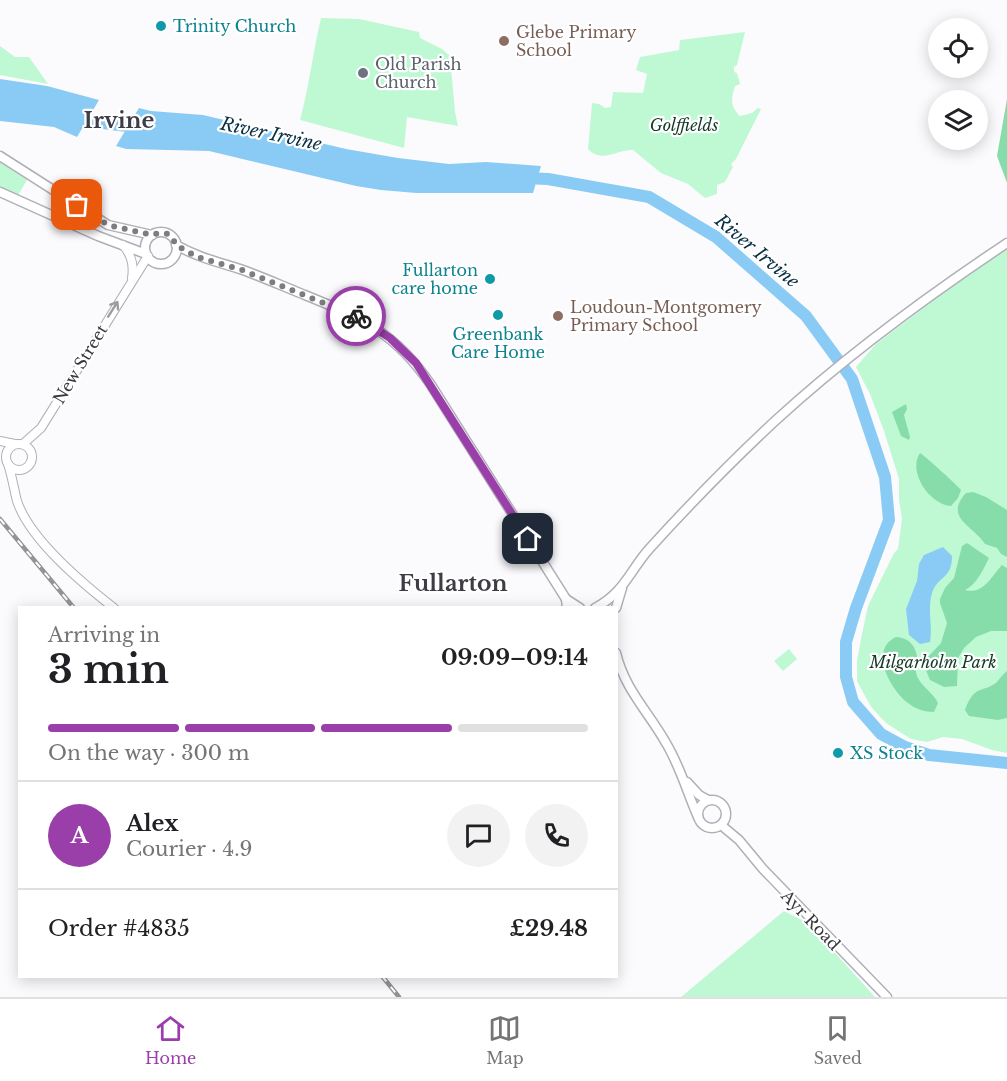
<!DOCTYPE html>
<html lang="en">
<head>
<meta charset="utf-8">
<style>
	body { margin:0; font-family:"Libre Baskerville",serif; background:#f2f2f2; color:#202124; height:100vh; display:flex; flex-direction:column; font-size:22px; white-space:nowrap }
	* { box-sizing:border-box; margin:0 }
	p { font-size:20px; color:#757577 }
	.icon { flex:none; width:33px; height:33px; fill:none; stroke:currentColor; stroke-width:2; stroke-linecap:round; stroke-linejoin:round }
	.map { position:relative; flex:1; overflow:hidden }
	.drawer { position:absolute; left:18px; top:606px; width:600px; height:372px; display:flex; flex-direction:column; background:#fff; border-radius:0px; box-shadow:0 3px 15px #0003 }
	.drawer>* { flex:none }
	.tools { position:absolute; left:928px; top:18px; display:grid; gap:12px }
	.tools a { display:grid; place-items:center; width:60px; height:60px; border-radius:50%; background:#fff; box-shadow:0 3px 15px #0003; font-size:30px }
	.pin { position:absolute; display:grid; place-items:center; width:51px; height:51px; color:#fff; margin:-26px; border-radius:12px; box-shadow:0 3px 9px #0006 }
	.courier { position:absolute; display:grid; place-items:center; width:60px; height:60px; margin:-30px; border:4px solid #9a3fa9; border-radius:50%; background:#fff; color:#222; box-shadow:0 2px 8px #0007 }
	.summary em { font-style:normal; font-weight:700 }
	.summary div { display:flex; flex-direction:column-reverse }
	.summary { display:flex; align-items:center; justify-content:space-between; height:102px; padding:0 30px }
	h1 { font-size:39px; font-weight:700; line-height:45px }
	.bar { display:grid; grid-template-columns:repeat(4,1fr); gap:9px 6px; align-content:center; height:72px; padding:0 30px }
	.bar i { height:8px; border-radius:4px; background:#e0e0e0 }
	.bar .selected { background:#9a3fa9 }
	.bar p { grid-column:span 4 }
	.line { display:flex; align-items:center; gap:15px; padding:0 30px; border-top:2px solid #e0e0e0 }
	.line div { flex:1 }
	.round { display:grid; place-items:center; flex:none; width:63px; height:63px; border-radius:32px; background:#f2f2f2 }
	.tab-bar { display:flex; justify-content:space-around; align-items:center; height:84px; border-top:2px solid #e0e0e0; background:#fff; font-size:16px; color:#757577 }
	.tab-bar a { display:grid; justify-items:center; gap:3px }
	.tab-bar .selected { color:#9a3fa9 }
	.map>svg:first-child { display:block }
	.green { fill:#bef9d4 }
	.forest { fill:#87ddaa }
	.water { fill:#8acbf5 }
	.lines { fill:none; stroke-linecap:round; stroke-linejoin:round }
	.river { stroke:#8acbf5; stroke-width:12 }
	.secondary-casing { stroke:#b0afb9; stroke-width:10 }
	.primary-casing { stroke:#b0afb9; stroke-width:11 }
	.secondary { stroke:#fff; stroke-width:8 }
	.primary { stroke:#fff; stroke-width:8 }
	.rail-casing { stroke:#939396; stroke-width:4.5 }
	.rail { stroke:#fff; stroke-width:2; stroke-dasharray:7; stroke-linecap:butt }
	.oneway { stroke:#9c9c9e }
	.done { stroke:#7d7d80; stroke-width:6; stroke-dasharray:0 10.8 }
	.route { stroke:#9a3fa9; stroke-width:8 }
	.culture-dot { fill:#0f9aa8; stroke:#fff; stroke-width:2 }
	.education-dot { fill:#8d6e63; stroke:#fff; stroke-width:2 }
	.worship-dot { fill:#6b7280; stroke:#fff; stroke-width:2 }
	.labels { text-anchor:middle; stroke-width:4.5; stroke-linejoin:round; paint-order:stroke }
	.culture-label { font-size:16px; fill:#0d838f; stroke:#fff; text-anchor:start }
	.education-label { font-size:16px; fill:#785e54; stroke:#fff; text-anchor:start }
	.worship-label { font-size:16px; fill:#5b616d; stroke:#fff; text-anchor:start }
	.park-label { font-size:16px; font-style:italic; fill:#143925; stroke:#fff }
	.street-label { font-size:16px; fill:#39393d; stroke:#fff }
	.water-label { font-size:18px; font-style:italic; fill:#092f44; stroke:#fff }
	.district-label { font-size:22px; font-weight:bold; fill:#3e3d46; stroke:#fff }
</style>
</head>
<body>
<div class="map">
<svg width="1007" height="997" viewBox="0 0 1007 997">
	<rect width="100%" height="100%" fill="#fbfbfd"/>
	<g class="green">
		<path d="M321,18L359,19L419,32L420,38L442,49L450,56L455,112L458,126L407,117L404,148L300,120C309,87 313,52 321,18Z"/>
		<path d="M745,32L737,65L734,67V72L737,73L740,84L735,86C731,99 730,106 740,116L752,113L758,108L761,109L736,159L731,164L733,167L725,182L717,185V194L705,198L688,184L661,173L633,150C617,149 602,164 588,149L592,103L599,104L605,108L611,107L613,92L643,93L647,74L636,70L640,57L679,50L680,40Z"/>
		<polygon points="0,46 15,57 29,57 48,84 0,75"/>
		<polygon points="0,161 27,180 17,197 0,187"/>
		<polygon points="1007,249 1007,753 992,750 962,739 943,737 927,742 911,739 886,723 872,708 865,696 857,681 857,661 862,634 868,606 894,553 898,549 902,519 899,500 899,479 884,431 870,394 856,367 876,344 955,284"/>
		<polygon points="789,649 797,659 783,671 774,661"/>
		<polygon points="784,911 808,923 875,997 681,997"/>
	</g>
	<g class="forest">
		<polygon points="1007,99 1007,183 997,156"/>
		<polygon points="906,404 907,409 904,415 910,437 909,440 901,436 892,412"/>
		<path d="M920,453C924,455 959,487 961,490L958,498L951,506C930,505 907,472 920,453Z"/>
		<path d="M973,492L986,497L1007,510V557L1001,554L997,548L985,544C974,526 943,518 966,493Z"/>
		<path d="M967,543L989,558C983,570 977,584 965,590C983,595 991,577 1002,565L1007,568V631H991L976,637L964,648L958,658L957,686L944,687L930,680L925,668L927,658L941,643L947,623L940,603V599L945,588L954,578L962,546Z"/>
		<path d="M896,637C911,638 916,647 918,661C909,681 931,688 938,703L934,712C925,712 915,709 908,703C891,690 868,650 896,637Z"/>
		<path d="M1007,671V718L998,720L969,716L965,710C975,683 982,694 997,682C1000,678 1003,674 1007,671Z"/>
	</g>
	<g class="water">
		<polygon points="0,79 47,86 99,100 77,137 54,127 0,121"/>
		<polygon points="139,108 151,111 203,115 346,149 398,158 449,164 486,162 541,166 533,193 416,193 381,190 356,186 209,151 126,149 116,146"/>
		<path d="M943,547L952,556C952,580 938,575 932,593C927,609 933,626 930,642L920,644L909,635L906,609L917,581L919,564L924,555Z"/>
	</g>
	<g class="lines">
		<g class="river">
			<polyline points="73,119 142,128"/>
			<polyline points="523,178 548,179 649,197 716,237 806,316 852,379 885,477 889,520 856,608 846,642 846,677 853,702 881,734 905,747 929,755 1007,763"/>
		</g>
		<defs>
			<g id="secondary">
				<path d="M123,245C132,255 134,266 132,278"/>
				<polyline points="0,441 15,444"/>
				<polyline points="23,444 41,428 148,256"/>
				<circle cx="19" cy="457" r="13"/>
				<path d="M8,464C12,476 14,489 17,501C30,540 82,583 114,608"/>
			</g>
			<g id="primary">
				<polyline points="0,156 108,225 152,235"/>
				<polyline points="0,192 98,236 146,254"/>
				<circle cx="161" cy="248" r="16"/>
				<path d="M176,245C197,257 218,262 240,269C260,276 280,285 300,293C359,317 394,330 431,385L566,599L567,608"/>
				<polyline points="566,599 580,608"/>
				<path d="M595,608C625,592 630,570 650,548C690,504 732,461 775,421C847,355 926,297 1007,243"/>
				<polyline points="616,608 622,588"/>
				<path d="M616,653C625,690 648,711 666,743C680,766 687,792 698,817"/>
				<polyline points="687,782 699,795 708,800"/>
				<circle cx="712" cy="814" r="14"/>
				<polyline points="721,825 739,840 763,869 887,997"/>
			</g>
		</defs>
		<use href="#secondary" class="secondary-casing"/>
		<use href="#primary" class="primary-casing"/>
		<use href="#secondary" class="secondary"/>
		<use href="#primary" class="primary"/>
		<defs>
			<g id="rail">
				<polyline points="0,519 74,608"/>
				<polyline points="382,976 399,997"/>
			</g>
		</defs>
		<use href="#rail" class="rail-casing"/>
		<use href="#rail" class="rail"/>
	</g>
	<defs><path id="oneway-shaft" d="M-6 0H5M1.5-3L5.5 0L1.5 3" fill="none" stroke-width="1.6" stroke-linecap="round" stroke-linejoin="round" transform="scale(1.5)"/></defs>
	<use class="oneway" href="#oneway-shaft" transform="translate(113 309) rotate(-58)"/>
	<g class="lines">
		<polyline class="done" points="77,205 108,225 152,235 159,233 168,234 172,237 176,245 197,257 242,270 356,316"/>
		<polyline class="route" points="356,316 390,338 416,363 528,539"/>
	</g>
	<g class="culture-dot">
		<circle cx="161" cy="26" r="6"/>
		<circle cx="490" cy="279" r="6"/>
		<circle cx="498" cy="315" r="6"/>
		<circle cx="838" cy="753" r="6"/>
	</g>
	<g class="education-dot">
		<circle cx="504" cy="41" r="6"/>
		<circle cx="558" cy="316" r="6"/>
	</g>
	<circle class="worship-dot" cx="363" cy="73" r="6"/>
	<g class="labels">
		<g class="culture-label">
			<text x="173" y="32">Trinity Church</text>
			<text x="478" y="276" text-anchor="end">Fullarton<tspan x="478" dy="18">care home</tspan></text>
			<text x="498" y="340" text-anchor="middle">Greenbank<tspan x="498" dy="18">Care Home</tspan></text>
			<text x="850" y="759">XS Stock</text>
		</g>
		<g class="education-label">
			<text x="516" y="38">Glebe Primary<tspan x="516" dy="18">School</tspan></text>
			<text x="570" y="313">Loudoun-Montgomery<tspan x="570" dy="18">Primary School</tspan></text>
		</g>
		<g class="worship-label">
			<text x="375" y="70">Old Parish<tspan x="375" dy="18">Church</tspan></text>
		</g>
		<g class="park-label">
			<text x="684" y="131">Golffields</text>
			<text x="933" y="668">Milgarholm Park</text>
		</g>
		<g class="street-label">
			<text transform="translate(80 364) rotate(-59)" y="6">New Street</text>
			<text transform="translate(811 920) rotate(46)" y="6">Ayr Road</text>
		</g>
		<g class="water-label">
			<text transform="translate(271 134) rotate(12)" y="6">River Irvine</text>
			<text transform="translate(757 251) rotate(40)" y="6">River Irvine</text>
		</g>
		<g class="district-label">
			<text x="119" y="128">Irvine</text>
			<text x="453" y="591">Fullarton</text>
		</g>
	</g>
</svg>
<div class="tools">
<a><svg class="icon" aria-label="locate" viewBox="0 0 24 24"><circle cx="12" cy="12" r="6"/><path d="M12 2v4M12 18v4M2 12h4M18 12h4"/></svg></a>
<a><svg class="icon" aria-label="layers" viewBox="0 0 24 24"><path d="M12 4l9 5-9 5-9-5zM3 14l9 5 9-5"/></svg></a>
</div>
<div class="pin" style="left:77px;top:205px;background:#ea580c"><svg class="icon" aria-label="bag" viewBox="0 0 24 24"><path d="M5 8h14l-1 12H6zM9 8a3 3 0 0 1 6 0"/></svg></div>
<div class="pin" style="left:528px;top:539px;background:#1f2937"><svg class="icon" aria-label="home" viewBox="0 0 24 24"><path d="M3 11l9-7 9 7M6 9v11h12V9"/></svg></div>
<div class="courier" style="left:356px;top:316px"><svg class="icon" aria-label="bike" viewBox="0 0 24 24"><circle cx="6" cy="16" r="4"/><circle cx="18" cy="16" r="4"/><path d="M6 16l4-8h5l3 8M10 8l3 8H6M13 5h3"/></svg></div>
<section class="drawer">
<div class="summary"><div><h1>3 min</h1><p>Arriving in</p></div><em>09:09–09:14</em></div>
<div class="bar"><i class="selected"></i><i class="selected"></i><i class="selected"></i><i></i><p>On the way · 300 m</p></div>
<div class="line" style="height:108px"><b class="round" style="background:#9a3fa9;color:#fff">A</b><div><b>Alex</b><p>Courier · 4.9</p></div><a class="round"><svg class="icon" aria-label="chat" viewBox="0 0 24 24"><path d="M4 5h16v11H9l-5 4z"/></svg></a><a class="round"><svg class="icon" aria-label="phone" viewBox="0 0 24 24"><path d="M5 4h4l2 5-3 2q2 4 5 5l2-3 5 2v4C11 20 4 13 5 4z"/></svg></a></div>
<div class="line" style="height:78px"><div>Order #4835</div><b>£29.48</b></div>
</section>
</div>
<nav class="tab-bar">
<a class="selected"><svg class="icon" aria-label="home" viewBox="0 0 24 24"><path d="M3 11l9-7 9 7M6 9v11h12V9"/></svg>Home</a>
<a><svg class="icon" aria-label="map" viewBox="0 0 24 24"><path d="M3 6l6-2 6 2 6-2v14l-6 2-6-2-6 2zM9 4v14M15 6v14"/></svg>Map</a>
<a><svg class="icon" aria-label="saved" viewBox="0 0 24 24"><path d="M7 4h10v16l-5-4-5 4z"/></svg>Saved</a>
</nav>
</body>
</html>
